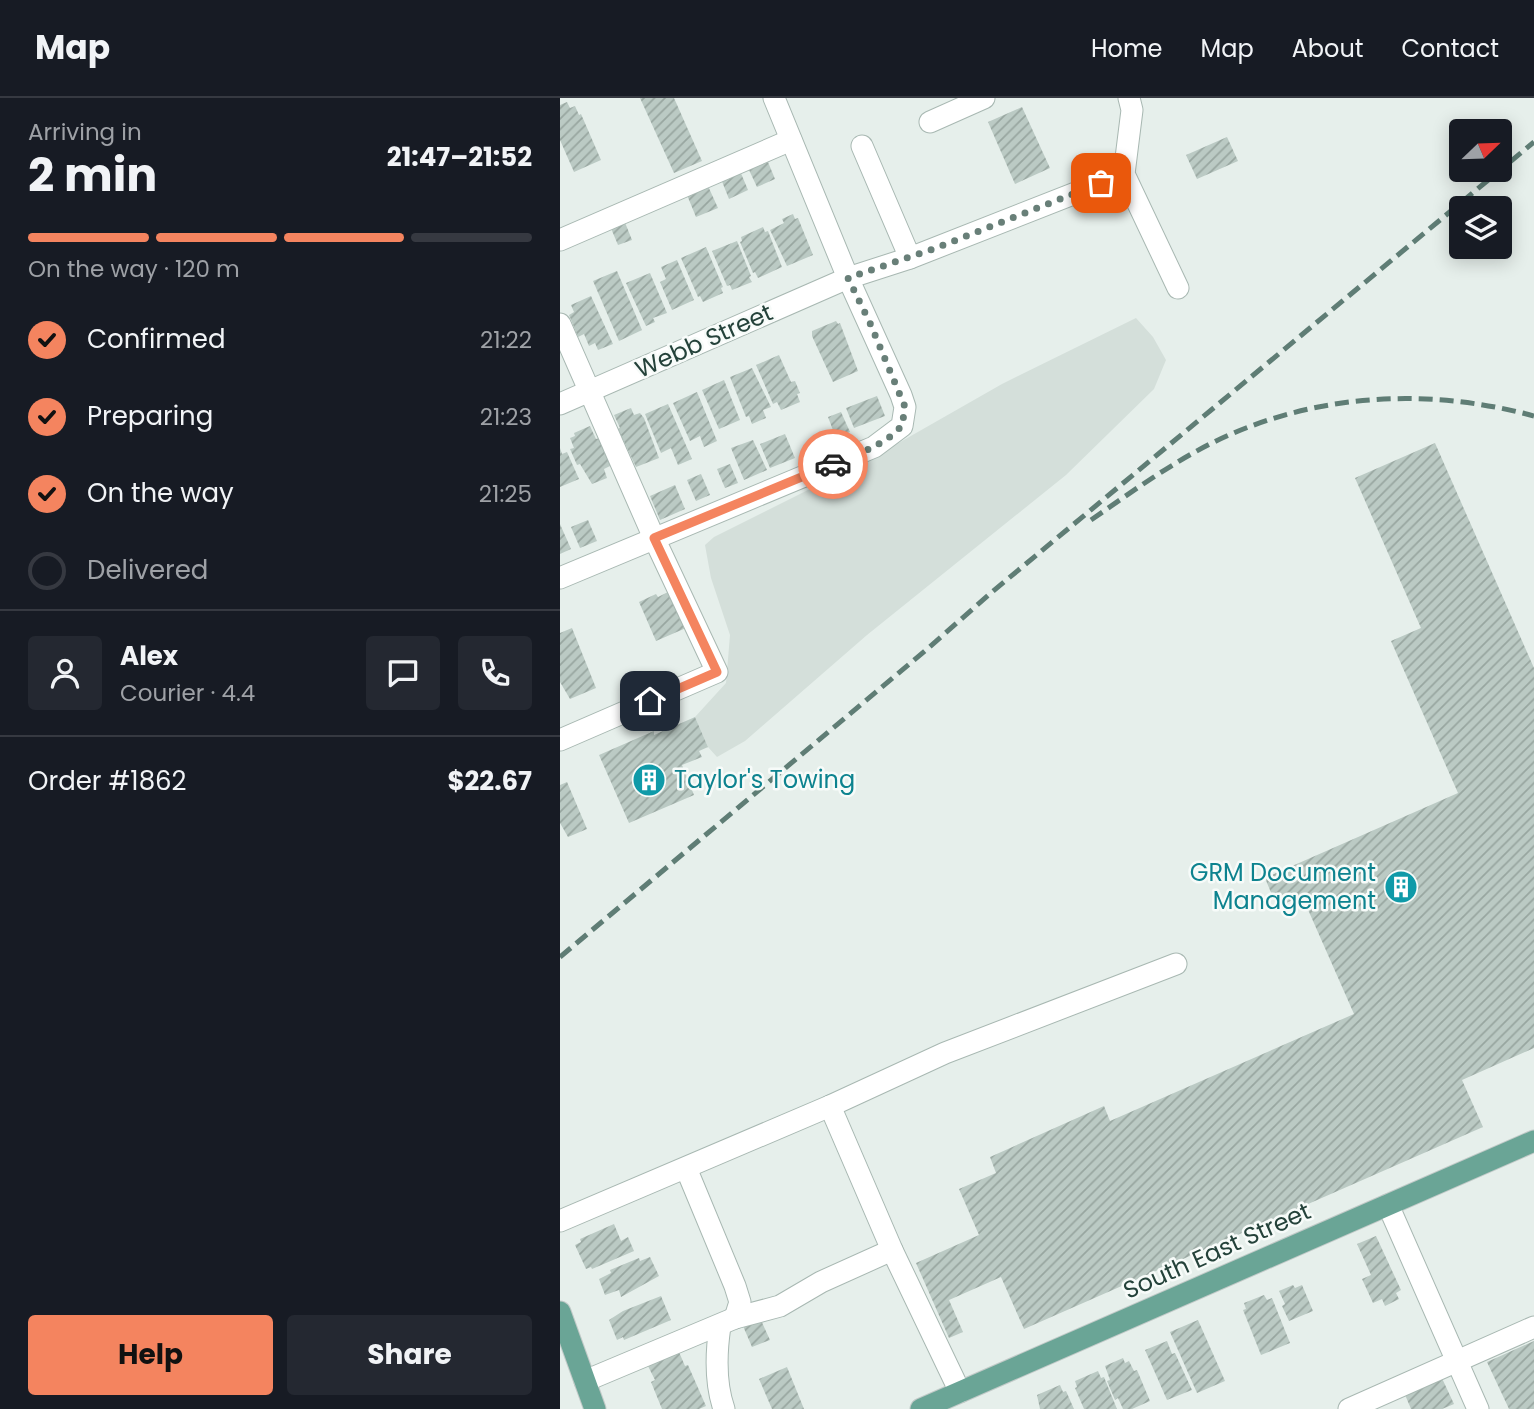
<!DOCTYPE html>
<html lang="en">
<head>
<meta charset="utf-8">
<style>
	body { margin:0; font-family:Poppins,sans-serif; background:#242831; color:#f1f3f6; height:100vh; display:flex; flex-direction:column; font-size:26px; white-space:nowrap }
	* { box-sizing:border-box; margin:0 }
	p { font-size:23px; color:#9ea1a6 }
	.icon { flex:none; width:38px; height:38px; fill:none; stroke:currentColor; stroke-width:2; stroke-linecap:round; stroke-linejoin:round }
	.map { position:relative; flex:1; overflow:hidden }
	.sheet { display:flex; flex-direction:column; background:#171b24; width:560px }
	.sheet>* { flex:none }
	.needle { width:46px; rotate:67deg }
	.tools { position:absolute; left:889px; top:21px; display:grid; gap:14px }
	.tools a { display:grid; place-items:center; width:63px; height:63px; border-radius:7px; background:#171b24; box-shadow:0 4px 18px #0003; font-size:35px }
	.pin { position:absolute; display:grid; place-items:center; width:60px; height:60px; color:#fff; margin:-30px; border-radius:14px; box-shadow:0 4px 10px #0006 }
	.courier { position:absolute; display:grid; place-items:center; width:70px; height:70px; margin:-35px; border:5px solid #f4845f; border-radius:50%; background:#fff; color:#222; box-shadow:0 2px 9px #0007 }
	.summary em { font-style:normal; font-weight:700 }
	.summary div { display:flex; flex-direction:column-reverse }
	.summary { display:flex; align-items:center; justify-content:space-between; height:119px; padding:0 28px }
	h1 { font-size:46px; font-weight:700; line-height:52px }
	.bar { display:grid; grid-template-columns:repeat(4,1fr); gap:10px 7px; align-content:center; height:84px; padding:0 28px }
	.bar i { height:9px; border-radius:5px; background:#363941 }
	.bar .selected { background:#f4845f }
	.bar p { grid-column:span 4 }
	.line { display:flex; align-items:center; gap:18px; padding:0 28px; border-top:2px solid #363941 }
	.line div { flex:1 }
	.round { display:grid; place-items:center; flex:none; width:74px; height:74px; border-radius:7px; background:#242831 }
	ol { padding:0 28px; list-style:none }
	li { display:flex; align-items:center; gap:21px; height:77px }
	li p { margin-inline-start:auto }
	li .icon { padding:7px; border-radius:50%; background:#f4845f; color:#111; stroke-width:4 }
	li:last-child { color:#9ea1a6 }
	li i { width:38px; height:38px; border:4px solid #363941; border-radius:50% }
	.primary-button { display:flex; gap:14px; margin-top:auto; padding:14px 28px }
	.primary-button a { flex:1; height:80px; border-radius:7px; background:#f4845f; color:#111; font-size:28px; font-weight:700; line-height:80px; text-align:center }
	.primary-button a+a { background:#242831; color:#f1f3f6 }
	header { display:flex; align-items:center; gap:42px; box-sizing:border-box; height:98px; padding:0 35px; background:#171b24; border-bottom:2px solid #363941 }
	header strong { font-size:33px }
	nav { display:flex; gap:38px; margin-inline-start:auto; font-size:24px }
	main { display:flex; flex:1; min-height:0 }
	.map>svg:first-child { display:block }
	.built { fill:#d4dfda }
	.building { fill:url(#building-hatch) }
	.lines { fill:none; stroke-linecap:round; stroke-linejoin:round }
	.minor-casing { stroke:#a8b8b2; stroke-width:23 }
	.major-casing { stroke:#c2cac8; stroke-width:23 }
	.minor { stroke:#fff; stroke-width:21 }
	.major { stroke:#6aa596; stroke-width:21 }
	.rail { stroke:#5f7d75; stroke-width:5; stroke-dasharray:14 7; stroke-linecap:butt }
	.done { stroke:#687f78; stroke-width:7; stroke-dasharray:0 12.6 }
	.route { stroke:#f4845f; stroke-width:9 }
	.labels { text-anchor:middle; stroke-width:5; stroke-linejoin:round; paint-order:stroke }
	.street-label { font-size:24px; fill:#24423a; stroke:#f7fbf9 }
	.culture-label { font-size:24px; fill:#0d838f; stroke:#f7fbf9; text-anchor:start }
</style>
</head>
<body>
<header>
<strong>Map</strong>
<nav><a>Home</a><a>Map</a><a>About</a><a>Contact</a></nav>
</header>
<main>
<section class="sheet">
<div class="summary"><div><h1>2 min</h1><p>Arriving in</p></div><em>21:47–21:52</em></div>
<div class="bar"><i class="selected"></i><i class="selected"></i><i class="selected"></i><i></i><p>On the way · 120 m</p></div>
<ol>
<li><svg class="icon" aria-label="check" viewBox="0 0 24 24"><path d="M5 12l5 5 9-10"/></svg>Confirmed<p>21:22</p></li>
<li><svg class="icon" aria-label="check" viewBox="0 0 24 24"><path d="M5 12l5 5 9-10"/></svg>Preparing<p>21:23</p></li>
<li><svg class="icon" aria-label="check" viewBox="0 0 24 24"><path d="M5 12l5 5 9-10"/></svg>On the way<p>21:25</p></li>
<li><i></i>Delivered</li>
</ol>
<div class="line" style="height:126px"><a class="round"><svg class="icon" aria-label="person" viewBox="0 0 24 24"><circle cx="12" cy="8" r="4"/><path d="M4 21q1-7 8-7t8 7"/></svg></a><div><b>Alex</b><p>Courier · 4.4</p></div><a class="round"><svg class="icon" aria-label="chat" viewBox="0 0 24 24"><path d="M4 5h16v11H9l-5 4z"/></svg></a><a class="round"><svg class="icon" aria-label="phone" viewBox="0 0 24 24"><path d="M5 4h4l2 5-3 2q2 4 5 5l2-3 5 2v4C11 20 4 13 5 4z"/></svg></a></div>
<div class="line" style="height:91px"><div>Order #1862</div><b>$22.67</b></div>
<div class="primary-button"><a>Help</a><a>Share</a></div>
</section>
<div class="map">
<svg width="974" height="1311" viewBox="0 0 974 1311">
	<defs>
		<pattern id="building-hatch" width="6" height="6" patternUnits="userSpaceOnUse" patternTransform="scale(1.75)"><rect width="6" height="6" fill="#bbcac4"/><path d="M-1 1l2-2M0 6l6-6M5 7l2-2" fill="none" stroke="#98a6a0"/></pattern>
	</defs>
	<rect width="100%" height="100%" fill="#e6efeb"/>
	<polygon class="built" points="576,220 593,239 606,262 594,291 506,377 307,537 185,643 157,659 148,649 135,619 166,585 170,537 151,480 145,447 154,439 314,359 442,286"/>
	<g class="building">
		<polygon points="80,0 114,0 142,63 114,75"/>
		<polygon points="7,4 10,10 15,8 19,17 21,16 41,62 14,74 0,42 0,7"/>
		<polygon points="462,9 490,70 455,86 428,24"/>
		<polygon points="667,39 678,63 637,81 626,57"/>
		<polygon points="208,64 215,81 197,89 189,72"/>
		<polygon points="180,73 188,92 169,101 161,81"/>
		<polygon points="148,88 158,110 136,119 127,97"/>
		<polygon points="233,116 235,121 238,120 253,157 227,168 210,132 224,125 222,121"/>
		<polygon points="64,122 72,142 58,147 50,128"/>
		<polygon points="203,129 205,134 208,133 222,169 198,180 195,174 193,175 180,144 182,143 181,139"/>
		<polygon points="177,143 191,178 189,179 192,184 172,192 170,187 167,188 152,153"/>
		<polygon points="146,149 163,189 161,190 163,195 143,204 140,198 138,199 121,160"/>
		<polygon points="117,162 134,202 112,212 100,184 106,181 101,169"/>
		<polygon points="57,173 82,232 59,243 33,183"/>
		<polygon points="90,175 107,215 93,220 95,224 86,228 66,185"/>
		<polygon points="31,198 53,246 38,252 35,245 29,248 24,236 18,239 9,217 14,214 11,207"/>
		<polygon points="276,223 278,226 280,225 298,273 273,284 252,238 252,233"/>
		<polygon points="219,257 231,284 235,283 240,295 237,296 240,304 221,312 217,304 213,306 196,267"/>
		<polygon points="192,270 211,309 203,312 206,320 192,326 189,318 186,319 170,279"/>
		<polygon points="164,282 180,322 159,331 142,292"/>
		<polygon points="137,294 157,343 144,349 140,338 130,343 113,305"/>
		<polygon points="317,298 325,318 294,330 286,310"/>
		<polygon points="108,306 132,361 118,367 111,350 101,355 85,316"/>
		<polygon points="71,310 74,317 80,315 84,320 99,360 76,369 58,331 60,330 54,317"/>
		<polygon points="281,314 290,334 276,340 268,319"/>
		<polygon points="30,328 36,341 40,340 52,367 44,371 47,380 32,386 20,366 17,367 10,351 14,350 10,340 15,338 14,335"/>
		<polygon points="225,336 235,360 210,370 200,346"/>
		<polygon points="193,342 207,372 184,382 171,350"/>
		<polygon points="875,345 974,570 974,950 902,982 923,1029 464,1231 441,1179 389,1202 403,1234 389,1240 356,1165 419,1137 399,1091 436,1075 430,1059 544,1008 550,1023 794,916 742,798 717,809 705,780 898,695 831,543 861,530 795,380"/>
		<polygon points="0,350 2,356 7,354 19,381 0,389"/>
		<polygon points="170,366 178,385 165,390 157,371"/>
		<polygon points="141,376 150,397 136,403 127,382"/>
		<polygon points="115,387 125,411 100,422 90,398"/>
		<polygon points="28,422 37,443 20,450 11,429"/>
		<polygon points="0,426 11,451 0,456"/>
		<polygon points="110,493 126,530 96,543 79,504 96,496 98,499"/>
		<polygon points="12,530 36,590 10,601 0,584 0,535"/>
		<polygon points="135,619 148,649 139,653 142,659 122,667 134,697 69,725 39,657 94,633 94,637"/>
		<polygon points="7,684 27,731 8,739 0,725 0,687"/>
		<polygon points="54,1126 61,1143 68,1139 74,1153 32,1171 31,1169 26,1171 15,1147 21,1144 20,1141"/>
		<polygon points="816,1138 841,1192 836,1195 839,1201 825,1208 822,1201 813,1205 802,1181 811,1177 797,1146"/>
		<polygon points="90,1159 99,1178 61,1199 59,1192 45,1197 39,1181 51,1175 50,1172 79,1160 80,1163"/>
		<polygon points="733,1187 735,1190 742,1187 753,1213 729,1223 722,1208 725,1206 719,1193"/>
		<polygon points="704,1197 707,1202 712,1200 730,1245 701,1257 683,1212 686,1211 684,1205"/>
		<polygon points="101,1198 111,1222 64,1242 63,1239 57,1242 49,1222 63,1213"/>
		<polygon points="200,1220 210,1242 192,1249 183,1228"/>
		<polygon points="638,1222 665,1283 637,1295 610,1234"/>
		<polygon points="607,1243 612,1256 615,1255 632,1292 607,1302 585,1252"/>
		<polygon points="974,1243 974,1311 949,1311 927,1264"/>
		<polygon points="119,1254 125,1268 128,1267 146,1308 139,1311 102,1311 91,1284 95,1282 88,1268"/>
		<polygon points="563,1260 565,1265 569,1263 574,1273 577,1272 590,1303 572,1311 563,1311 558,1300 555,1302 547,1283 550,1282 545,1268"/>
		<polygon points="227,1269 244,1311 212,1311 199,1281"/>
		<polygon points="538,1273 541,1280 544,1279 557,1311 524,1311 515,1290 517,1289 515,1283"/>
		<polygon points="880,1276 894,1306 882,1311 851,1311 843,1292"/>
		<polygon points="500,1287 503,1294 506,1293 514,1311 480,1311 477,1297"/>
	</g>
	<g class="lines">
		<defs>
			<g id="minor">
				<polyline points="569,0 572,12 564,76 618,190"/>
				<polyline points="370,24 424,0"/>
				<polyline points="302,48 350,160 564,76"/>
				<polyline points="0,142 231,42"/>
				<polyline points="0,226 94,440 157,574 0,642"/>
				<polyline points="0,306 288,180 350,160"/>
				<polyline points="0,480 314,349 342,328 345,309 341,297 288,180 214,0"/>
				<polyline points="270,1008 332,1152 400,1294"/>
				<polyline points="126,1070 175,1188 180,1204 175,1220"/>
				<polyline points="828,1107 918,1311"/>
				<polyline points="0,1123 270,1008 385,955 616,866"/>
				<path d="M160,1228C156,1255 155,1285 164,1311"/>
				<polyline points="25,1283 175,1220 220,1208 261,1184 332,1152"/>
				<polyline points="789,1311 974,1229"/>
			</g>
			<g id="major">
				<polyline points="0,1214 35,1311"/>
				<polyline points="361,1311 974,1043"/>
			</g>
		</defs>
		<use href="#minor" class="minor-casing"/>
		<use href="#major" class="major-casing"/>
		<use href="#minor" class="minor"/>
		<use href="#major" class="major"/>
		<g class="rail">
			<path d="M531,422C570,395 610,366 652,345C753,295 867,289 974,318"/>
			<polyline points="0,859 366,552 432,494 974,44"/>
		</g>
	</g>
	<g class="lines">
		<polyline class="done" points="273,366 314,349 331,338 342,328 345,309 310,225 288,180 376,150 541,85"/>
		<polyline class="route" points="90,603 157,574 94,440 273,366"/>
	</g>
	<defs>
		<symbol id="building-disc" viewBox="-11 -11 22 22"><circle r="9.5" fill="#0f9aa8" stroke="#f7fbf9"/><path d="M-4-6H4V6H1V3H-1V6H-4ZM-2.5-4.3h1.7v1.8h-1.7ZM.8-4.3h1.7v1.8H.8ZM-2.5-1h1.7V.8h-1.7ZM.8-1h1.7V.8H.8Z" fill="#fff"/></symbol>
	</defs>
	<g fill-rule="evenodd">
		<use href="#building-disc" x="70" y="663" width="38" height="38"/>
		<use href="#building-disc" x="822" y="770" width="38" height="38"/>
	</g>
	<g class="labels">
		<g class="street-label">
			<text transform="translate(144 243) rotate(-24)" y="8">Webb Street</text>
			<text transform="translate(657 1153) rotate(-24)" y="8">South East Street</text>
		</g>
		<g class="culture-label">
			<text x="114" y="690">Taylor's Towing</text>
			<text x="816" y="783" text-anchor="end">GRM Document<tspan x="816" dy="28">Management</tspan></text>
		</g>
	</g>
</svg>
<div class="tools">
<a><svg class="needle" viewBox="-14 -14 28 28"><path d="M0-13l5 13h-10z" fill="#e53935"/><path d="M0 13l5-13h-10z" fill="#9ea1a6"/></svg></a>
<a><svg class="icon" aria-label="layers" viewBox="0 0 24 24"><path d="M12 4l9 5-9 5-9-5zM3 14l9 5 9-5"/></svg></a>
</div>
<div class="pin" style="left:541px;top:85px;background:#ea580c"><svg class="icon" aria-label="bag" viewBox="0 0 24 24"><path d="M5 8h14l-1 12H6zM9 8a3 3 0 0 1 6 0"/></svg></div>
<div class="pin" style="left:90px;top:603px;background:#1f2937"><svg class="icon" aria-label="home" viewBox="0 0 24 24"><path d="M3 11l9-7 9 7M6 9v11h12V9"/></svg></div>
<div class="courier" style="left:273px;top:366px"><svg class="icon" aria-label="car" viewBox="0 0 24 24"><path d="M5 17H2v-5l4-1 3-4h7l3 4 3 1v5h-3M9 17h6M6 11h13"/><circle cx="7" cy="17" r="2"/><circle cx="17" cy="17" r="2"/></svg></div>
</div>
</main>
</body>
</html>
